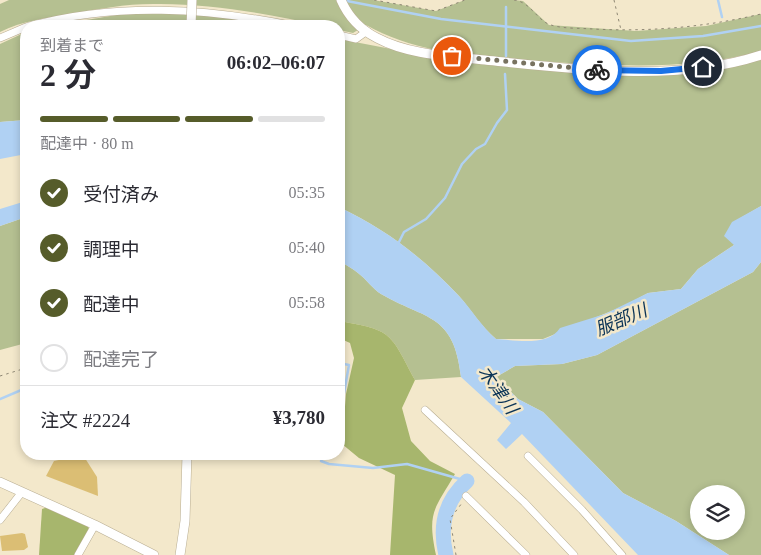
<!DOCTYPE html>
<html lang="ja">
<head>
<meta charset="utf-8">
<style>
	body { margin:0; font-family:"Times New Roman","Noto Sans JP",serif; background:#f7f7f7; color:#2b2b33; height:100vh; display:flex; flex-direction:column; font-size:19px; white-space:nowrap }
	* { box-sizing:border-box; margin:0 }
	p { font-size:16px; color:#7c7c81 }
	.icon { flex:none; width:28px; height:28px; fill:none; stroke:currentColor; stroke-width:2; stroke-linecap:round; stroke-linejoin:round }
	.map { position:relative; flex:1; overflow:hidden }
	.drawer { position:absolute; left:20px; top:20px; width:325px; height:440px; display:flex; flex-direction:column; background:#fff; border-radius:20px; box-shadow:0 2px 8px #0003 }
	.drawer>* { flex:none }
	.buttons { position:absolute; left:690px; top:485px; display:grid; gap:10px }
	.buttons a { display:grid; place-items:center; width:55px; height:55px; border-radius:50%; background:#fff; box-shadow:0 2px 8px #0003; font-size:25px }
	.pin { position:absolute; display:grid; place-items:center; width:42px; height:42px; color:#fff; margin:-21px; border:2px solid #fff; border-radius:50%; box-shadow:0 1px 5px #0007 }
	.courier { position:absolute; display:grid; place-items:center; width:50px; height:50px; margin:-25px; border:4px solid #1a73e8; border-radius:50%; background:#fff; color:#222; box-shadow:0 1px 6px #0007 }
	.head em { font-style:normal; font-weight:700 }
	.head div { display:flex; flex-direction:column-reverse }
	.head { display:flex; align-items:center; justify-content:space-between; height:85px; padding:0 20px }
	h1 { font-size:32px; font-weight:700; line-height:38px }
	.bar { display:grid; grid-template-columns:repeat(4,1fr); gap:8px 5px; align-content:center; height:60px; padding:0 20px }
	.bar i { height:6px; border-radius:4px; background:#e1e1e2 }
	.bar .on { background:#565c2a }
	.bar p { grid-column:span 4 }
	.line { display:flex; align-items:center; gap:12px; padding:0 20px; border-top:1px solid #e1e1e2 }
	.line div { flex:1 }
	ol { padding:0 20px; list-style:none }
	li { display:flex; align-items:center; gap:15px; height:55px }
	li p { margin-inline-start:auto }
	li .icon { padding:5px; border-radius:50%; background:#565c2a; color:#fff; stroke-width:4 }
	li:last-child { color:#7c7c81 }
	li i { width:28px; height:28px; border:2px solid #e1e1e2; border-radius:50% }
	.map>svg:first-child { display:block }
	.green { fill:#b5c091; fill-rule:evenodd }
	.forest { fill:#a7b66d }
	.water { fill:#b0d1f3 }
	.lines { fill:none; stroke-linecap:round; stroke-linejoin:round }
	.stream { stroke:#b0d1f3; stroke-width:2.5 }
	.river { stroke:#b0d1f3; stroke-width:15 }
	.building { fill:#dbbe74 }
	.minor-casing { stroke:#b8ad92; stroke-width:8 }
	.tertiary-casing { stroke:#b8ad92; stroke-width:10 }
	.secondary-casing { stroke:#b8ad92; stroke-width:10 }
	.path { stroke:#8d8673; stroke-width:1; stroke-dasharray:2.5 4; stroke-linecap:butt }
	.minor { stroke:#fff; stroke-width:7 }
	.tertiary { stroke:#fff; stroke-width:9 }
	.secondary { stroke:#fff; stroke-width:9 }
	.tertiary-bridge-casing { stroke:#b8ad92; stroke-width:10; stroke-linecap:butt }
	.tertiary-bridge { stroke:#fff; stroke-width:9 }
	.done { stroke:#787260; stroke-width:5; stroke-dasharray:0 9 }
	.route { stroke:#1a73e8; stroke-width:6 }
	.labels { text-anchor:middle; stroke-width:5; stroke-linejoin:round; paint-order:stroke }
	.water-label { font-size:18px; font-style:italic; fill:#0a3356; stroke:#f3e8cb }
</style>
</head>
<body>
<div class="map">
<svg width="761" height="555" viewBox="0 0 761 555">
	<rect width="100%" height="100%" fill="#f3e8cb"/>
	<g class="green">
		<path d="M9,0H373L436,11L465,0H514L523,1L549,25L636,31L706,26L761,14V51C687,71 614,66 539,61C481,57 417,54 366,25L353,33L339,30V26H323C268,14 210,3 153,4C125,4 98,9 70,14C46,18 22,21 0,32V4Z"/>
		<polygon points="162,13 212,16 274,26 51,26 122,14"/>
		<polygon points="26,32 26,120 0,122 0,44"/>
		<path d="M339,39L454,61L568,72L724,68L761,60V206L732,223L734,245L698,269L681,289L648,293L626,305L543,339H496C481,326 472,311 459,296C422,257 387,230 339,207Z"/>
		<polygon points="26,217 26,343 0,350 0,226"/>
		<path d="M339,260C345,265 352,268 358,273C366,279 373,289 381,294C426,320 454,313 461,377L415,380C390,333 393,330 339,321Z"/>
		<path d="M761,262V555H729L676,521L623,493L543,412L518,399L496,377L515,366L562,364L597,355L753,272ZM699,494H736V531H699Z"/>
	</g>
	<g class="forest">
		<path d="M339,321C393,330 390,333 415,380L402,408L411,441L430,461L455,474C434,510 427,512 436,555H390L395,475L359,458L342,444L346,394L354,358L350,343L339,338Z"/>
		<polygon points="48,507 88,525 89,531 76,555 39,555 42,509"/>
	</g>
	<g class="water">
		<polygon points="26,120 26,154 0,159 0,122"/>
		<polygon points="26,201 26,217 0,226 0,209"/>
		<path d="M761,206V262L753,272L597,355L562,364L515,366L496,377L518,399L543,412L623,493L676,521L729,555H638L522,434L506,449L497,440L511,423L461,377C454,313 426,320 381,294C373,289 366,279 358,273C352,268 345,265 339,260V207C387,230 422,257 459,296C472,310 481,326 496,339C515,340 548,347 560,328L605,314L648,293L681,289L698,269L734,245L724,236L732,222Z"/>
	</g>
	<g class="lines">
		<g class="stream">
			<polyline points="718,0 722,17"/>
			<polyline points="347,1 441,19 631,41 703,36 761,26"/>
			<polyline points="506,7 506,56"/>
			<polyline points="398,244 404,232 426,219 445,198 462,164 476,149 485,144 497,123 507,110 505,74"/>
			<polyline points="339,363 349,365 339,421"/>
			<polyline points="0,399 26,388"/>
			<polyline points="325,454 321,461 329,464 373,468 407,464 467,481"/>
		</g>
		<path class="river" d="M446,555C439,526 445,501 467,481"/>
	</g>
	<g class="building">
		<polygon points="83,455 97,477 98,496 46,476 54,461"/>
		<polygon points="22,533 25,534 28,547 24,550 2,551 0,536"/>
	</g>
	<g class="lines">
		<defs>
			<g id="minor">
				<path d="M29,26C117,2 206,8 295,26"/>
				<polyline points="339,35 356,39 367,31"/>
				<polyline points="0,38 26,27"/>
				<polyline points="425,410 524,502 574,555"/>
				<polyline points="528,456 582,510 622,555"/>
				<polyline points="466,496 526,555"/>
				<polyline points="0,520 22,492"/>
				<polyline points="78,555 95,525"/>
			</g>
			<g id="tertiary">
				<polyline points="0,482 95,525 154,555"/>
				<polyline points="180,555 185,521 187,454"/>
			</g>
			<path id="secondary" d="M341,0C348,16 361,30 377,38C409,55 449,56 485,60C572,69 676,83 761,55"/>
		</defs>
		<use href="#minor" class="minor-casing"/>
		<use href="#tertiary" class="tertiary-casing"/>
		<use href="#secondary" class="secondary-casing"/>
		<g class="path">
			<polyline points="374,0 436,11 465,0"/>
			<path d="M514,0C531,2 537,21 551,25C564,29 580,28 593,29C651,32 705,27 761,14"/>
			<polyline points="614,0 621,30"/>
			<polyline points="0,376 26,368"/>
			<polyline points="456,555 450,519 462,503"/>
		</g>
		<use href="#minor" class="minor"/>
		<use href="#tertiary" class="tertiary"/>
		<use href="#secondary" class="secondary"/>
		<defs>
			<polyline id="tertiary-bridge" points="191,26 192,0"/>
		</defs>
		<use href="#tertiary-bridge" class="tertiary-bridge-casing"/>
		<use href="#tertiary-bridge" class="tertiary-bridge"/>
	</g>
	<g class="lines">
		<polyline class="done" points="452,56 597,70"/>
		<polyline class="route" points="597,70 661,71 703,67"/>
	</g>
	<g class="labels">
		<g class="water-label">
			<text transform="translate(621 320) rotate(-23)" y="6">服部川</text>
			<text transform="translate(498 390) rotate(55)" y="6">木津川</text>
		</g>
	</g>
</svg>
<div class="buttons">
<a><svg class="icon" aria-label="layers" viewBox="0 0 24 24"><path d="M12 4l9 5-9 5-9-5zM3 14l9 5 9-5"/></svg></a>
</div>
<div class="pin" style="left:452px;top:56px;background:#ea580c"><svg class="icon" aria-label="bag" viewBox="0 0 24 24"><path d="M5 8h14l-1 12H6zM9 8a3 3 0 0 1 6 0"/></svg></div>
<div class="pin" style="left:703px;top:67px;background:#1f2937"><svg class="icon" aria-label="home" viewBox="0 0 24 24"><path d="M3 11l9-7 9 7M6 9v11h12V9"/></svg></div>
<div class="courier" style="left:597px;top:70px"><svg class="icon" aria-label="bike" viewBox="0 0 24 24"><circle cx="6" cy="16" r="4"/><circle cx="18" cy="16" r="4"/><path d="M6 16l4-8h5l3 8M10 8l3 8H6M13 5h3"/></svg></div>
<section class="drawer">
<div class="head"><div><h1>2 分</h1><p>到着まで</p></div><em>06:02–06:07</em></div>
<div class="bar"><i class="on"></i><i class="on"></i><i class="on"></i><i></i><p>配達中 · 80 m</p></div>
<ol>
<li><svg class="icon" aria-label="check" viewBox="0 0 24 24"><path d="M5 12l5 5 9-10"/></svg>受付済み<p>05:35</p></li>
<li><svg class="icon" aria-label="check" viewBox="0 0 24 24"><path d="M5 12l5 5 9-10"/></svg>調理中<p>05:40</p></li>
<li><svg class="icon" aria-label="check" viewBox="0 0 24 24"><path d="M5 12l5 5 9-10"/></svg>配達中<p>05:58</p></li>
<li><i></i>配達完了</li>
</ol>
<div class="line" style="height:65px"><div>注文 #2224</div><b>¥3,780</b></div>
</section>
</div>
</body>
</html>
